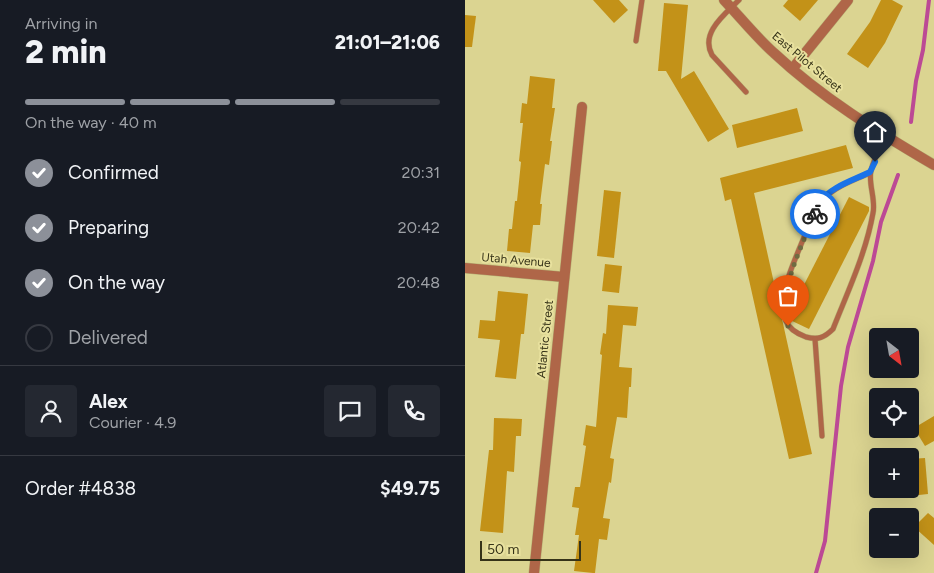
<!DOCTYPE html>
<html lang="en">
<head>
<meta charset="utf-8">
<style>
	body { margin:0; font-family:Figtree,sans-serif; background:#242831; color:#f1f3f6; height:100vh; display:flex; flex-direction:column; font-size:19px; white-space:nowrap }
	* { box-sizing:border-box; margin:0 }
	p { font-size:16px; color:#9ea1a6 }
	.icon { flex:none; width:28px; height:28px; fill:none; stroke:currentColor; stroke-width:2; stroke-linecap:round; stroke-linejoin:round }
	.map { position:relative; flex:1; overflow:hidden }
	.panel { display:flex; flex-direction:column; background:#171b24; width:465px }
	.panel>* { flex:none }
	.needle { width:32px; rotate:149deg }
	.tools { position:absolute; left:404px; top:328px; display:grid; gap:10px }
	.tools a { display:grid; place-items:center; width:50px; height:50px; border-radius:5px; background:#171b24; box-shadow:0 5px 20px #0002; font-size:25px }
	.scale { position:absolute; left:15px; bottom:12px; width:101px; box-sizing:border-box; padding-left:5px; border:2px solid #363318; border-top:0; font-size:14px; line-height:18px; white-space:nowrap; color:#363318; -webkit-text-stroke:4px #e8e19e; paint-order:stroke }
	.pin { position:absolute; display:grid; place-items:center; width:42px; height:42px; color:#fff; margin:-51px -21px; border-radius:50% 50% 50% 0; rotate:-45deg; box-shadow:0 0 5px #0007 }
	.pin .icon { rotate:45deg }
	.courier { position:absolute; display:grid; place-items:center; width:50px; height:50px; margin:-25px; border:4px solid #1a73e8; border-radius:50%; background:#fff; color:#222; box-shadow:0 1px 6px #0007 }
	.headline em { font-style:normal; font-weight:800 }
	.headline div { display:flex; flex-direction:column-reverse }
	.headline { display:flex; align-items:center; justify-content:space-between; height:85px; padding:0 25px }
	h1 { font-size:32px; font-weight:800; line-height:38px }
	.bar { display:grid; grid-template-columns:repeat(4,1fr); gap:8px 5px; align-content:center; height:60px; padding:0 25px }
	.bar i { height:6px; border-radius:4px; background:#363941 }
	.bar .on { background:#8c9099 }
	.bar p { grid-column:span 4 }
	.line { display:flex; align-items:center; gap:12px; padding:0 25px; border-top:1px solid #363941 }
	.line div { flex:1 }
	.round { display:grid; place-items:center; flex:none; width:52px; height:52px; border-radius:5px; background:#242831 }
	ol { padding:0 25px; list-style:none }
	li { display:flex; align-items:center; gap:15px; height:55px }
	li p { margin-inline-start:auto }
	li .icon { padding:5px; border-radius:50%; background:#8c9099; color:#fff; stroke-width:4 }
	li:last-child { color:#9ea1a6 }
	li i { width:28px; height:28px; border:2px solid #363941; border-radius:50% }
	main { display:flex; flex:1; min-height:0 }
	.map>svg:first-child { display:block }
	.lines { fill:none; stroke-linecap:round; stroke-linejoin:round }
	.stream { stroke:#bc4995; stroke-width:4 }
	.building { fill:#c39218 }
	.lane-casing { stroke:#b7b176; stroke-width:6 }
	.street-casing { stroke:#b7b176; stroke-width:11 }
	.lane { stroke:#af6648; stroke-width:5 }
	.street { stroke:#af6648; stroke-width:10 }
	.done { stroke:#706b42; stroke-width:5; stroke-dasharray:0 9 }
	.route { stroke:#1a73e8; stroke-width:6 }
	.labels { text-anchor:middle; stroke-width:4; stroke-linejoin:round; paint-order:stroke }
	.street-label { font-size:12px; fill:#363318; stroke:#e8e19e }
</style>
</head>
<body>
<main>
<section class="panel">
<div class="headline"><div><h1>2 min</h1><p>Arriving in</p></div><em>21:01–21:06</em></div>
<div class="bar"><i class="on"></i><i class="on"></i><i class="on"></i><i></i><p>On the way · 40 m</p></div>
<ol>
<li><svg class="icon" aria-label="check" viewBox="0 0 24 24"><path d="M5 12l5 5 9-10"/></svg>Confirmed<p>20:31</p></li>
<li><svg class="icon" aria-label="check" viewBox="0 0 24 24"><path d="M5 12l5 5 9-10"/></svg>Preparing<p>20:42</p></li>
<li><svg class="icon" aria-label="check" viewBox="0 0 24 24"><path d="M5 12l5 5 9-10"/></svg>On the way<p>20:48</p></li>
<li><i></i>Delivered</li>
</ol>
<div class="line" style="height:90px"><a class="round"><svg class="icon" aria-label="person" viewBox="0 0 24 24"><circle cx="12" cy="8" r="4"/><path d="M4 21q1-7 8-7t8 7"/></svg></a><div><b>Alex</b><p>Courier · 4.9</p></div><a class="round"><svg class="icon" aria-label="chat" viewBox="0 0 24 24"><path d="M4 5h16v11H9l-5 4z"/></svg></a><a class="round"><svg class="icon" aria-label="phone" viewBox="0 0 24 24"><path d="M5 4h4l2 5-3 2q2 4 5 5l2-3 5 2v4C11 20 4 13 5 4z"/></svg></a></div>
<div class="line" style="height:65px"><div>Order #4838</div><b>$49.75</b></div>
</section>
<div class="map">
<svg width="469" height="573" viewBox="0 0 469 573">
	<rect width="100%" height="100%" fill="#dbd491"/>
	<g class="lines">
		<g class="stream">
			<polyline points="446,122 451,81 458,50 464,0"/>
			<polyline points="351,573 360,541 376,386 383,347 408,261 416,222 433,175"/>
		</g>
	</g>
	<g class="building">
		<polygon points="128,0 154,0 163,10 149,23"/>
		<polygon points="323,0 353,0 335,21 318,6"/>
		<polygon points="416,0 427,0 438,6 420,43 403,68 382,54 405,22"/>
		<polygon points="199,3 223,5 216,79 229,71 264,129 243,142 201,71 193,71"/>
		<polygon points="0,15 11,16 7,47 0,47"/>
		<polygon points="65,76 90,79 87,108 90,108 85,141 87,141 84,165 80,164 75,204 77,204 75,225 68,225 65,253 42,251 44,229 47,229 50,201 52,201 56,162 54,161 58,123 55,123 57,103 62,104"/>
		<polygon points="332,108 338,131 272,148 267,125"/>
		<polygon points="381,145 388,168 289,193 347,454 324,459 266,199 260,201 255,178"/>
		<polygon points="139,190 156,192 149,258 132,256"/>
		<polygon points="384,197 404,207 404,211 344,329 325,320 324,314"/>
		<polygon points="140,264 157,266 154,293 137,291"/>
		<polygon points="33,291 63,294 59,334 56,334 51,379 30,377 35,340 13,338 15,320 30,321"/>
		<polygon points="143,305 173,307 171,326 158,325 154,367 167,368 166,387 164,387 162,418 152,417 145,458 149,459 146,483 144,482 138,518 145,519 142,540 134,539 130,573 128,573 109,571 114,535 110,535 114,508 107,507 110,487 115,487 121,446 118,445 121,425 131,427 137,355 135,354 138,333 141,334"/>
		<polygon points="469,416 469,441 460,446 449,428"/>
		<polygon points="29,418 57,419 56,436 51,436 49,472 42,471 38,533 15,531 24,450 28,450"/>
		<polygon points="460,458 463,494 445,496 445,459"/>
		<polygon points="463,513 469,518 469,545 449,527"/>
	</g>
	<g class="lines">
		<defs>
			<g id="lane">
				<path d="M274,0C259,15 235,33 247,55L281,92"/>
				<polyline points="171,41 177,0"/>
				<path d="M405,173C388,180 369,187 356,201C351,207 325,270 323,279C322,288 318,313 321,321C324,329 333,334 341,337C353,340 359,338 368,329C383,291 401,253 408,213C411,200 403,183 406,171C408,159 416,147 422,137"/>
				<polyline points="350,339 357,436"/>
			</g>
			<g id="street">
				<path d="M259,0C276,18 291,37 309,53C357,98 413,132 469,165"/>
				<polyline points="328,68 383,0"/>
				<polyline points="0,268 99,277"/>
				<polyline points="69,573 117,107"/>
			</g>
		</defs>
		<use href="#lane" class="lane-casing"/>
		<use href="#street" class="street-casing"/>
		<use href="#lane" class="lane"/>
		<use href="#street" class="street"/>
	</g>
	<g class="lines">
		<path class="done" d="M323,326C310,299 338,242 350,214"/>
		<path class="route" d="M350,214C351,211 352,206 354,203C365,187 389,180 405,172L410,162"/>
	</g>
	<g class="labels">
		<g class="street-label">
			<text transform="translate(342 62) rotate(40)" y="4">East Pilot Street</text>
			<text transform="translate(51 260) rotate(5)" y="4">Utah Avenue</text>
			<text transform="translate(80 339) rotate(-84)" y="4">Atlantic Street</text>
		</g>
	</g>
</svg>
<div class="tools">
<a><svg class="needle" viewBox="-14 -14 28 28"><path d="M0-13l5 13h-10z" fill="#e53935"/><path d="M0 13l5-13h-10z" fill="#9ea1a6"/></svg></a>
<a><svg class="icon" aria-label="locate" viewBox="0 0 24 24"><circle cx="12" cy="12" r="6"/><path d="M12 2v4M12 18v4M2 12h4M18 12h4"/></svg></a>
<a>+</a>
<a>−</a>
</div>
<div class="scale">50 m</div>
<div class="pin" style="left:323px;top:326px;background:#ea580c"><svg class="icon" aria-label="bag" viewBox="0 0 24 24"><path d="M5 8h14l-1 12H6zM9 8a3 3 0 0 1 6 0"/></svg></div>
<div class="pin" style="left:410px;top:162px;background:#1f2937"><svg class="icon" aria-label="home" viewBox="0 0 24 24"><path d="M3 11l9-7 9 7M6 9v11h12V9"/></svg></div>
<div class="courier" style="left:350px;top:214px"><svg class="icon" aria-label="bike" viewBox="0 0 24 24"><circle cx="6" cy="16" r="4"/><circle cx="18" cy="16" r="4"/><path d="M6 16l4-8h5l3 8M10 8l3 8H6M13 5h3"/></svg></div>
</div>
</main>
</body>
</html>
